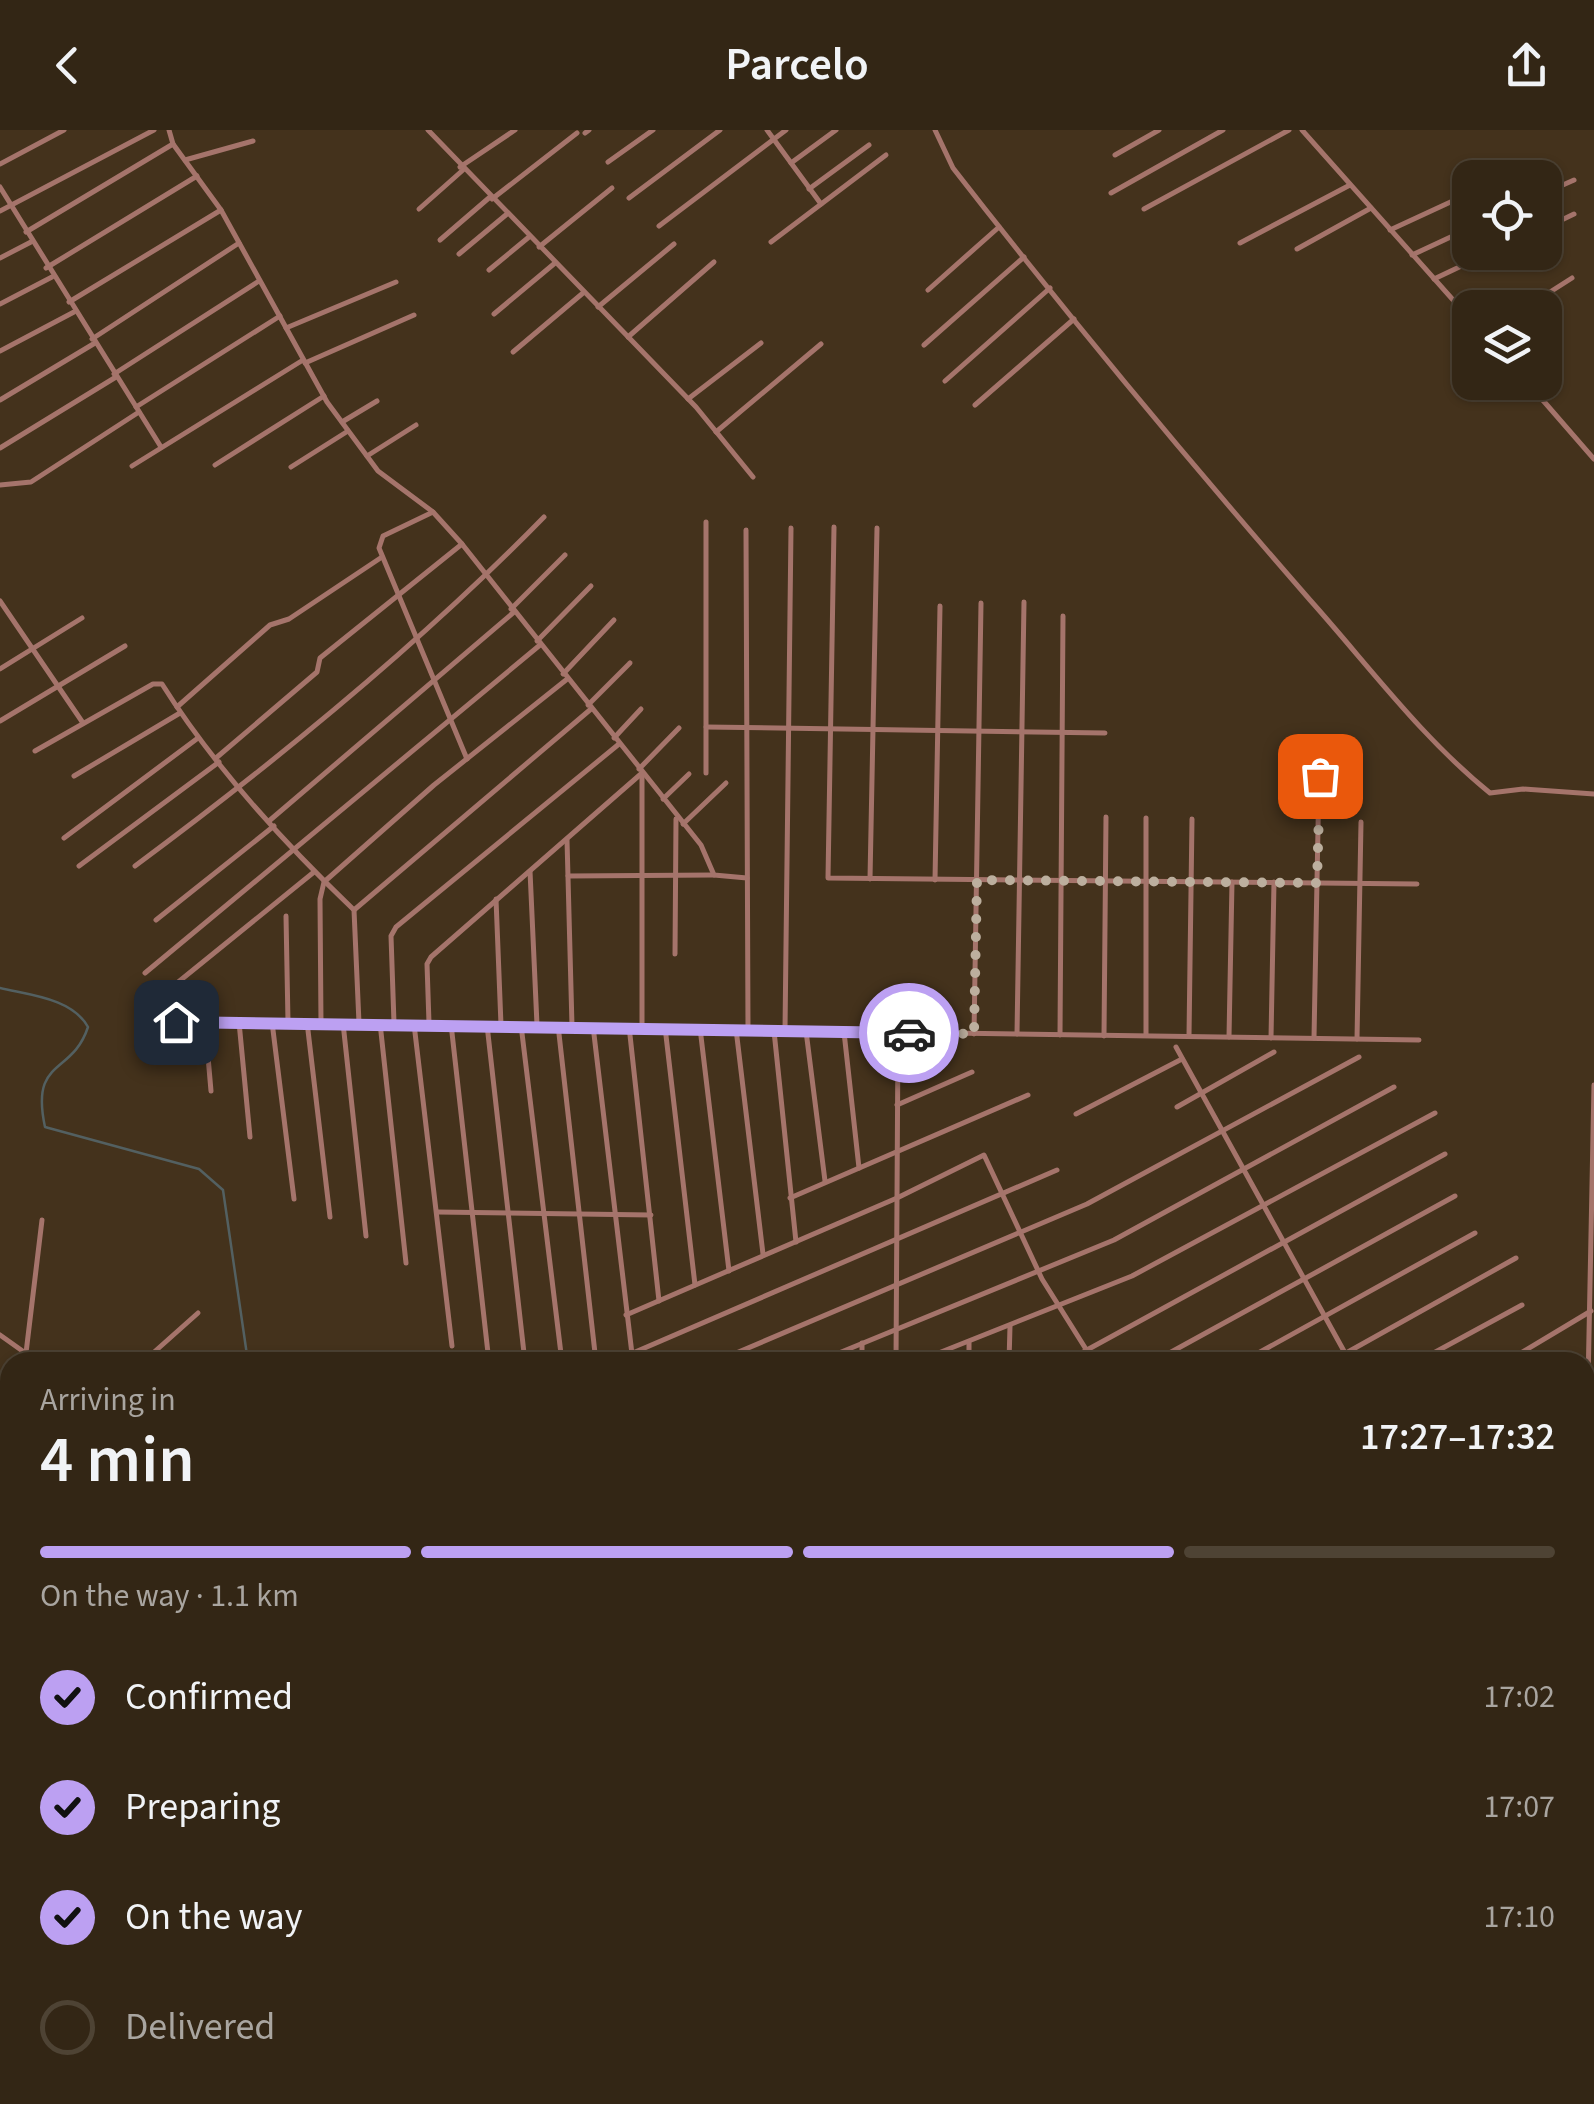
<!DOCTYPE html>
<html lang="en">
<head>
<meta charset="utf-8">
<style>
	body { margin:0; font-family:"Source Sans 3",sans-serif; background:#3b2e1e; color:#f1f3f6; height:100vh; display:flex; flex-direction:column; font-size:38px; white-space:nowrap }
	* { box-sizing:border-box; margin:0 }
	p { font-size:32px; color:#a9a5a0 }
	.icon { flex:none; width:55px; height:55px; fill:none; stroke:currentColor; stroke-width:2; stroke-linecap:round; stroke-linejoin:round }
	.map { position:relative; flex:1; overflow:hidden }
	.sheet { position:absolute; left:0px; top:1222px; width:1595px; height:752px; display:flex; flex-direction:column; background:#332615; border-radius:30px 30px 0 0; box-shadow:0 2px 8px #0004,0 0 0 2px #4e4334 }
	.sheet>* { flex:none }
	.controls { position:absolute; left:1452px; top:30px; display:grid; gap:20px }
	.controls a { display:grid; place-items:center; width:110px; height:110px; border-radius:20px; background:#332615; box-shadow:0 2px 8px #0004,0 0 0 2px #4e4334; font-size:50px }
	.pin { position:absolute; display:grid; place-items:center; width:85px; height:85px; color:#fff; margin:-42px; border-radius:20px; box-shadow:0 5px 15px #0006 }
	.courier { position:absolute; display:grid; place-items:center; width:100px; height:100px; margin:-50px; border:8px solid #bca0f2; border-radius:50%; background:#fff; color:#222; box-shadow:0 2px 12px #0007 }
	.head em { font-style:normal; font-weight:600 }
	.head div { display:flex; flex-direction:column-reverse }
	.head { display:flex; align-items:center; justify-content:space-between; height:170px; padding:0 40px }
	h1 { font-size:65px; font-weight:600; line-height:75px }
	.bar { display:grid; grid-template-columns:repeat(4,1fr); gap:15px 10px; align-content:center; height:120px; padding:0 40px }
	.bar i { height:12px; border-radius:8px; background:#4e4334 }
	.bar .selected { background:#bca0f2 }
	.bar p { grid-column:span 4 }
	ol { padding:0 40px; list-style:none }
	li { display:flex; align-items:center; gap:30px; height:110px }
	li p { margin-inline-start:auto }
	li .icon { padding:10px; border-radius:50%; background:#bca0f2; color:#111; stroke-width:4 }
	li:last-child { color:#a9a5a0 }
	li i { width:55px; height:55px; border:5px solid #4e4334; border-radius:50% }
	header { display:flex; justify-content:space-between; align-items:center; height:130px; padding:0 40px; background:#332615; font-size:45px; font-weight:600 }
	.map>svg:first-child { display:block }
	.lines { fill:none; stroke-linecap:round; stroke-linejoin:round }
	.stream { stroke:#536061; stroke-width:2.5 }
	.minor { stroke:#a5746b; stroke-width:5 }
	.tertiary { stroke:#a5746b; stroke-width:6 }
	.done { stroke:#bcaf9e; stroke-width:10; stroke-dasharray:0 18 }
	.route { stroke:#bca0f2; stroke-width:12 }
</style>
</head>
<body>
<header><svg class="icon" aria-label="back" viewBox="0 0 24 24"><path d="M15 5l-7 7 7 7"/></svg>Parcelo<svg class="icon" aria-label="share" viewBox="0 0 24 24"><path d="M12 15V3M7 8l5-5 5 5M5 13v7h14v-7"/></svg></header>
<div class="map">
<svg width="1594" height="1974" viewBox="0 0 1594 1974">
	<rect width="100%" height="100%" fill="#44321c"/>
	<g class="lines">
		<g class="stream">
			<path d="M0,858C29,865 72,868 88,897C72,946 30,927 45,997L199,1039L223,1060L248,1232"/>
			<polyline points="874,1965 880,1974"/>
		</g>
		<g class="minor">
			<polyline points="169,0 173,14 221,80 327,272 378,341 433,382 462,414 701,715 714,745 747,748"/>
			<polyline points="428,0 696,277 753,347"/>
			<polyline points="767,0 821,74"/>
			<path d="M935,0L953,38C1068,186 1187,329 1310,470C1369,536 1421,607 1490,663L1523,659L1594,664"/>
			<polyline points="1302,0 1470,189"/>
			<polyline points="585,3 589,0"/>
			<polyline points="1115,25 1159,0"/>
			<polyline points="185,30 253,11"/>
			<polyline points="608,32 653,0"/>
			<polyline points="791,33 836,0"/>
			<polyline points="0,34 64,0"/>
			<polyline points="460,37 515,0"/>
			<polyline points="1503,48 1523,38"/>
			<polyline points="0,57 161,317"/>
			<polyline points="809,59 869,15"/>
			<polyline points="1111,63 1223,0"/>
			<polyline points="1545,63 1574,50"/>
			<polyline points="629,68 720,0"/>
			<polyline points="492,69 577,3"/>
			<polyline points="419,79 463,40"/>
			<polyline points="1144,79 1289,0"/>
			<polyline points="0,81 154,0"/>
			<polyline points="659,96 786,0"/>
			<polyline points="1545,98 1574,84"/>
			<polyline points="1390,100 1470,63"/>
			<polyline points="26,102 173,14"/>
			<polyline points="440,110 490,67"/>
			<polyline points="771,112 886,25"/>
			<polyline points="1240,113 1350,55"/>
			<polyline points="539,117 612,58"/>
			<polyline points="1297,119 1371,78"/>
			<polyline points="459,124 507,84"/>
			<polyline points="1412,125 1470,98"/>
			<polyline points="0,128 31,112"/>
			<polyline points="46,138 197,46"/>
			<polyline points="489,140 529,107"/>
			<polyline points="1434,149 1491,122"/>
			<polyline points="928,160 999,97"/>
			<polyline points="69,172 221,80"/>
			<polyline points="0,174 52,147"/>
			<polyline points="598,177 674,114"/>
			<polyline points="1525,178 1572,148"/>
			<polyline points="494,184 555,133"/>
			<polyline points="286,198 396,152"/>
			<polyline points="628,207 714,132"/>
			<polyline points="92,209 239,113"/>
			<polyline points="924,215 1024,127"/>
			<polyline points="0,221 74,182"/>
			<polyline points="513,222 583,163"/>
			<polyline points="305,233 414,185"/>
			<polyline points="114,244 259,151"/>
			<polyline points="945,251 1050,158"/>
			<polyline points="1527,252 1594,329"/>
			<polyline points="688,269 761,213"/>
			<polyline points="0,270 95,213"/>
			<polyline points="975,275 1074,189"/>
			<polyline points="136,277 280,186"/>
			<polyline points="342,292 377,271"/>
			<polyline points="716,302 821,214"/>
			<polyline points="0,318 116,247"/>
			<polyline points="367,326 416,295"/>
			<polyline points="215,335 324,266"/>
			<polyline points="132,336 303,230"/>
			<polyline points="291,337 348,301"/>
			<polyline points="0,355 31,352 139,282"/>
			<polyline points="433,382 383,406 379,418 467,629"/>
			<polyline points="706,392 706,643"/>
			<polyline points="834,397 828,748 1417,754"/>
			<polyline points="746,400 748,899"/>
			<polyline points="0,471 83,593"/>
			<polyline points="511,479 565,425"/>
			<polyline points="537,511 591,456"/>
			<polyline points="0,539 82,488"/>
			<polyline points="563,544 614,490"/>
			<polyline points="588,575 630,533"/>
			<polyline points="177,577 270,495 289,489 382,427"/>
			<polyline points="0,591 125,516"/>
			<polyline points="706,597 1105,603"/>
			<polyline points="614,608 641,579"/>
			<path d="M35,621L153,554H162C213,635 285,714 354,780L359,893"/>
			<polyline points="216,628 317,542 320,528 462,414"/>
			<polyline points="639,639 679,598"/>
			<polyline points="74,646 180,583"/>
			<polyline points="663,669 689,644"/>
			<polyline points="269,691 514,482"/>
			<polyline points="683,694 726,653"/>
			<polyline points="64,708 198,608"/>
			<polyline points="567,710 572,896"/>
			<polyline points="79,736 219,632"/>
			<path d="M135,736C278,630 419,515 544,387"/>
			<polyline points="530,741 537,895"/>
			<polyline points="568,746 714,745"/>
			<polyline points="870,749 877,398"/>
			<polyline points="935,750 940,476"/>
			<polyline points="496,769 501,895"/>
			<polyline points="354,780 591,579"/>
			<polyline points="286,786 288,892"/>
			<polyline points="156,790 274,696"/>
			<polyline points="675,824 676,689"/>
			<polyline points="145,843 540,515"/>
			<polyline points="161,866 314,742"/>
			<polyline points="147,891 1419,910"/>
			<polyline points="205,892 211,961"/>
			<polyline points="239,892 250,1007"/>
			<polyline points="272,892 294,1069"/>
			<polyline points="307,892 330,1087"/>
			<polyline points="321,893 320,769 324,752 434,655 566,550"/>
			<polyline points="343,893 366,1106"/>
			<polyline points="380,893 406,1133"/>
			<polyline points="394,893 391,806 396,797 619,614"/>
			<polyline points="429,893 427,834 431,827 642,643"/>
			<polyline points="414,894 452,1216"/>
			<polyline points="451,894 489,1232"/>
			<polyline points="487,895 525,1232"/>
			<polyline points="521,895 562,1232"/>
			<polyline points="558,895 596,1232"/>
			<polyline points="593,896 632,1224"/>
			<polyline points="629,896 659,1171"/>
			<polyline points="642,896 642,646"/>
			<polyline points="665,897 695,1155"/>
			<polyline points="700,898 729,1141"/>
			<polyline points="736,899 763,1124"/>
			<polyline points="785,900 791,398"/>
			<polyline points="774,901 796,1112"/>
			<polyline points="806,901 825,1051"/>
			<polyline points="844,902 859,1038"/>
			<polyline points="974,904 981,473"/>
			<polyline points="1017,904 1024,472"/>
			<polyline points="1060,905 1063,486"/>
			<polyline points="1146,905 1146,688"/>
			<polyline points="1104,906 1106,687"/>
			<polyline points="1189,906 1192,689"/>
			<polyline points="1229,907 1232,752"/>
			<polyline points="1271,908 1274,752"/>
			<polyline points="1314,908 1319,646"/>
			<polyline points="1357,909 1361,692"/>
			<polyline points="1176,917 1350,1232"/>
			<polyline points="1594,955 1586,1354 1587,1385 1594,1394"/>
			<polyline points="897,975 972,942"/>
			<polyline points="1177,977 1274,922"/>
			<polyline points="1076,984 1182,929"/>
			<polyline points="790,1068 1028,965"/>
			<polyline points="437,1082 651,1085"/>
			<polyline points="626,1185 897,1068 984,1025 1042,1149 1094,1232"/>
			<polyline points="0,1205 38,1232"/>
			<polyline points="969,1213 969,1232"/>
			<polyline points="26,1223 42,1090"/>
			<polyline points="143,1232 198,1183"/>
			<polyline points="612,1232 1057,1040"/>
			<polyline points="715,1232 1087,1074 1359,927"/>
			<polyline points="817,1232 1114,1110 1394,957"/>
			<polyline points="862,1232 862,1213"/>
			<polyline points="896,1232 898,903"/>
			<polyline points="926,1232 926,1228 1132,1146 1435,983"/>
			<polyline points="1009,1232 1010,1196"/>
			<polyline points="1065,1232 1445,1024"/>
			<polyline points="1153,1232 1455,1066"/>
			<polyline points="1242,1232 1475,1103"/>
			<polyline points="1330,1232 1516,1128"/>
			<polyline points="1417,1232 1522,1175"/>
			<polyline points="1506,1232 1591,1181"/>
			<polyline points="0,1314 10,1328"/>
			<polyline points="0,1391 10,1384"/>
			<polyline points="0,1774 10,1776"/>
			<polyline points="0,1943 10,1944"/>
			<polyline points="306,1965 321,1974"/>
			<polyline points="671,1965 683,1974"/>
			<polyline points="1265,1965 1275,1974"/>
			<polyline points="1507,1965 1511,1974"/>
			<polyline points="328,1974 353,1965"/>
			<polyline points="1126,1974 1143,1965"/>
			<polyline points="1302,1974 1318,1965"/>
			<polyline points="1564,1974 1564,1965"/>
		</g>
		<g class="tertiary">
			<polyline points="1574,1974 1574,1965"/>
			<polyline points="1586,1974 1592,1411 1587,1385"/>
		</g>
	</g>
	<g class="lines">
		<polyline class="done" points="909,903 974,904 977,750 1317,753 1320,646"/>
		<polyline class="route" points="176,892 909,903"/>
	</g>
</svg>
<div class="controls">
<a><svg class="icon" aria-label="locate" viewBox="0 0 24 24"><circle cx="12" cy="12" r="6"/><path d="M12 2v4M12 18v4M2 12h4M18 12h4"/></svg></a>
<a><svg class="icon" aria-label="layers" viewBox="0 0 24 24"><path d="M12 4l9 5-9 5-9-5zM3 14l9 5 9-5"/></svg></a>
</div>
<div class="pin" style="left:1320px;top:646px;background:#ea580c"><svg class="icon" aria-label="bag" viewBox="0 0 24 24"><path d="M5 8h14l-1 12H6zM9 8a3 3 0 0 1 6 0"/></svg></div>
<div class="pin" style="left:176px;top:892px;background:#1f2937"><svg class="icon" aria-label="home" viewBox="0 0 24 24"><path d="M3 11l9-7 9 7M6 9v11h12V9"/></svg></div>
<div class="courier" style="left:909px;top:903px"><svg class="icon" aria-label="car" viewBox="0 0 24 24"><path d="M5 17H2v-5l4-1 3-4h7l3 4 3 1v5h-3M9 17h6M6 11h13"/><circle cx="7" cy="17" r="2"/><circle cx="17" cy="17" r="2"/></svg></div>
<section class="sheet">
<div class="head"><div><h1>4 min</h1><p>Arriving in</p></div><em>17:27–17:32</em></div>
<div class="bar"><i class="selected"></i><i class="selected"></i><i class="selected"></i><i></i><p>On the way · 1.1 km</p></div>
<ol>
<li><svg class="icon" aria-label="check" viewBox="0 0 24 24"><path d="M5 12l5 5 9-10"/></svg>Confirmed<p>17:02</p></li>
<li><svg class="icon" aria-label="check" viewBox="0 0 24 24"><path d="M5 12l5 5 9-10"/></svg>Preparing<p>17:07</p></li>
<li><svg class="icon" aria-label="check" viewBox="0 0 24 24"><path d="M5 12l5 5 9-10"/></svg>On the way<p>17:10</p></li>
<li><i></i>Delivered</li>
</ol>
</section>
</div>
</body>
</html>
